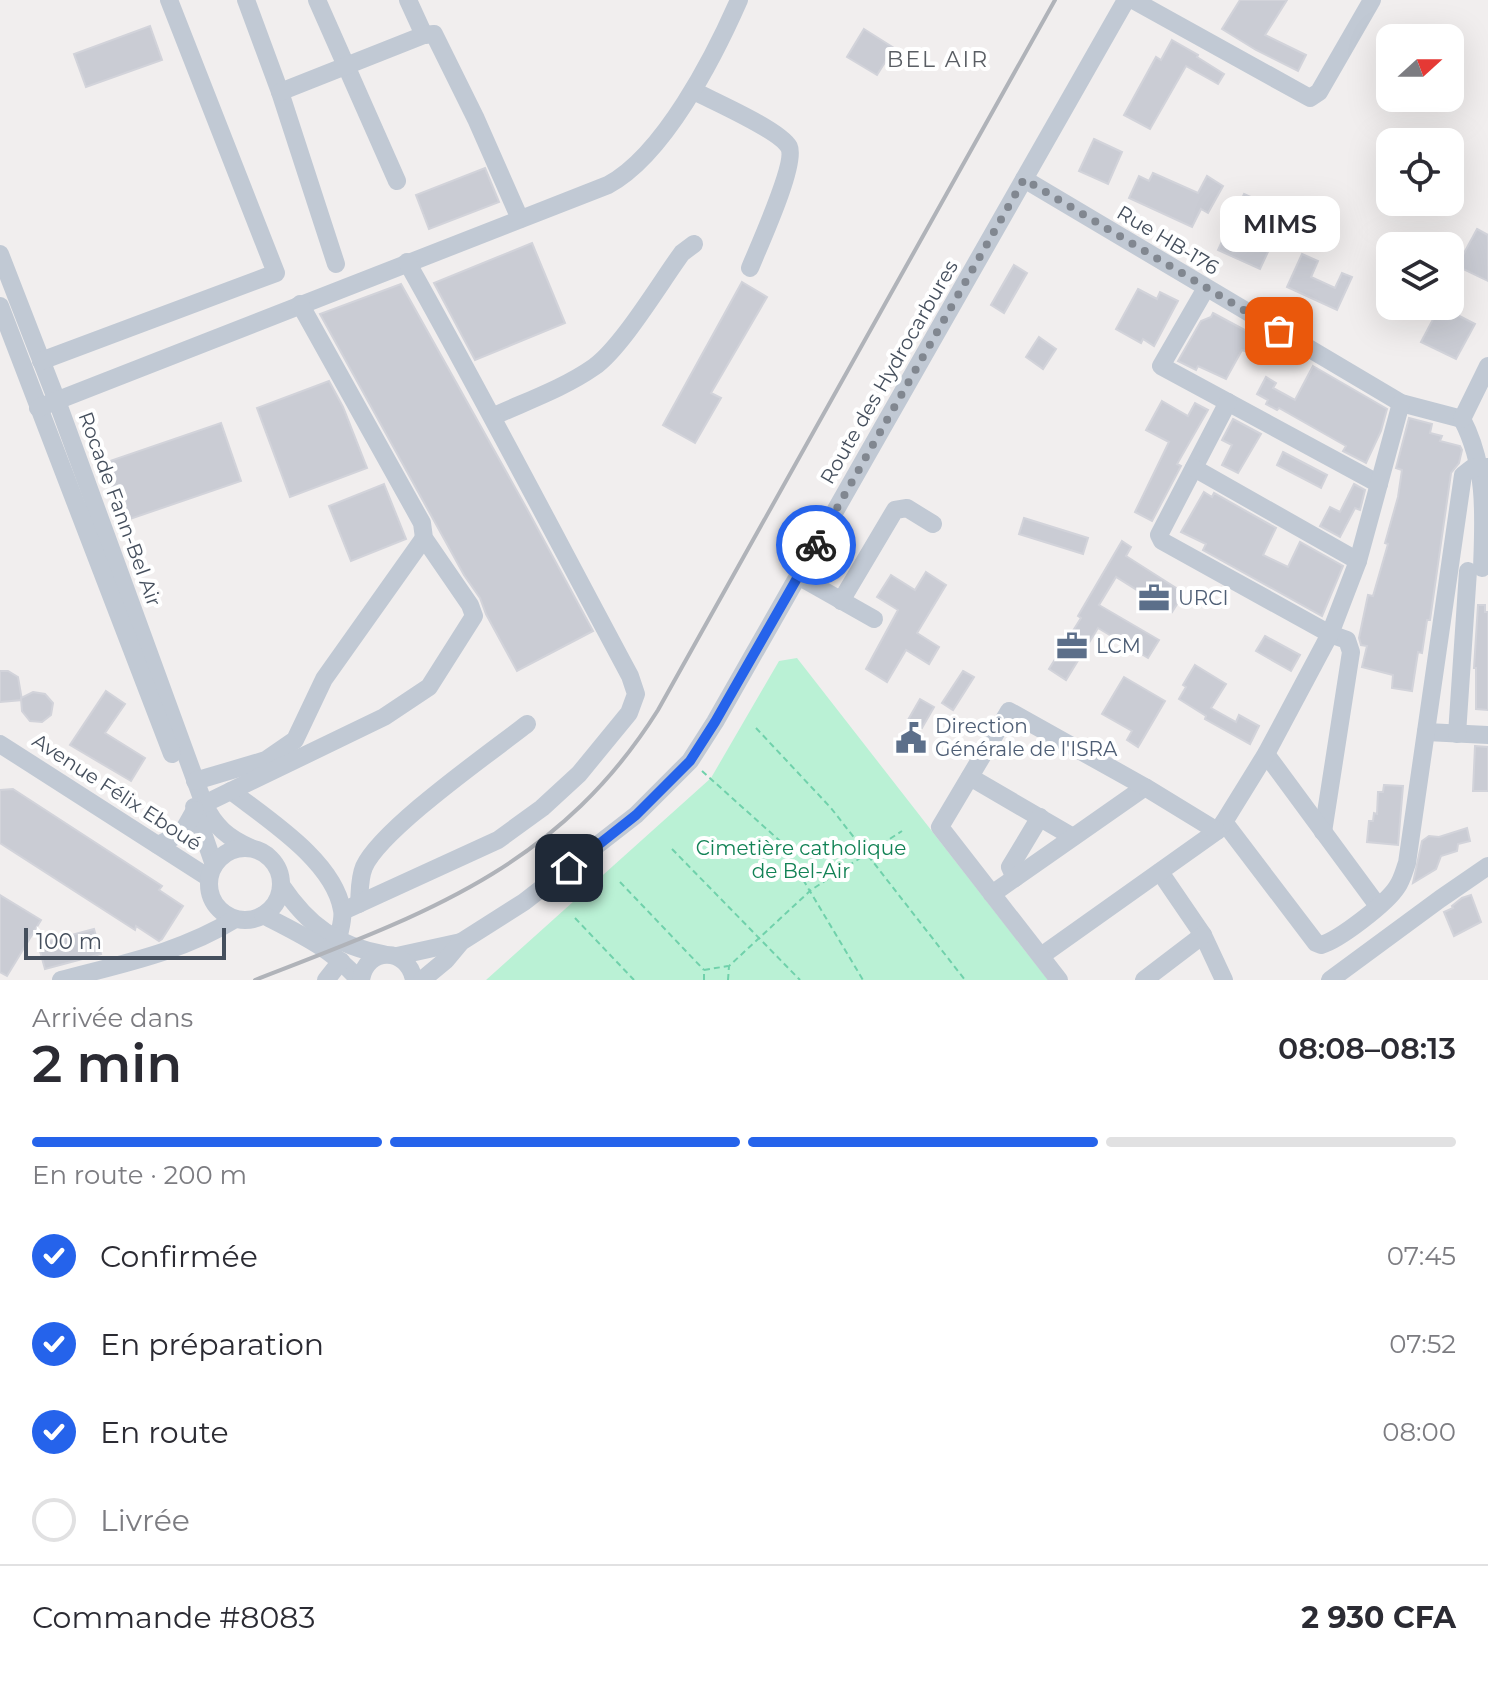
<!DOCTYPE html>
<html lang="fr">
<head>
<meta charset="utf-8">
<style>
	body { margin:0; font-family:Montserrat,sans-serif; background:#f2f2f3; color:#2b2b33; height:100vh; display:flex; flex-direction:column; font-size:30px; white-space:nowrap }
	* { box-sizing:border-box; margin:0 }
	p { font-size:26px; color:#7c7c81 }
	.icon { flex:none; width:44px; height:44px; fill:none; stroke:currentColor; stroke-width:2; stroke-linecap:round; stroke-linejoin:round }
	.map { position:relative; height:980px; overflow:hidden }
	.side { display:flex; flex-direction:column; background:#fff; flex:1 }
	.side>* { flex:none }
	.needle { width:52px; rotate:69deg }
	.buttons { position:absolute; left:1376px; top:24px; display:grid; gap:16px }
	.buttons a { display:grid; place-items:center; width:88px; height:88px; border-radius:16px; background:#fff; box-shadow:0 8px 32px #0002; font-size:40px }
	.scale { position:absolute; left:24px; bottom:20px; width:202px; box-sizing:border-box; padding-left:8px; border:4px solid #454f5d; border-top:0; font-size:22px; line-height:28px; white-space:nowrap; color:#454f5d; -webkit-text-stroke:6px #fff; paint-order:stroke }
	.pin { position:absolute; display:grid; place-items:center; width:68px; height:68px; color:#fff; margin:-34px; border-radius:16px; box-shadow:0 4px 12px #0006 }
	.courier { position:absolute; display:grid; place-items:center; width:80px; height:80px; margin:-40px; border:6px solid #2563eb; border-radius:50%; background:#fff; color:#222; box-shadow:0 2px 10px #0007 }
	.bubble { position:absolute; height:56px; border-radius:16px; background:#fff; box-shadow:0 8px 32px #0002; font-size:26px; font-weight:600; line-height:56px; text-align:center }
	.head em { font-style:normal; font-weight:600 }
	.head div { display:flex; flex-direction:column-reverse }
	.head { display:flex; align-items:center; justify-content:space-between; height:136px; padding:0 32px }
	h1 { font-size:52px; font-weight:600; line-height:60px }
	.bar { display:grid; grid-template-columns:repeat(4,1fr); gap:12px 8px; align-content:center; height:96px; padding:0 32px }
	.bar i { height:10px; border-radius:6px; background:#e1e1e2 }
	.bar .active { background:#2563eb }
	.bar p { grid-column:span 4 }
	.line { display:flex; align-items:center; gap:20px; padding:0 32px; border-top:2px solid #e1e1e2 }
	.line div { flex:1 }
	ol { padding:0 32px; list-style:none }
	li { display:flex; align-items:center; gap:24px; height:88px }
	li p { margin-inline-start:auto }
	li .icon { padding:8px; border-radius:50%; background:#2563eb; color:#fff; stroke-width:4 }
	li:last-child { color:#7c7c81 }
	li i { width:44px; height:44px; border:4px solid #e1e1e2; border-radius:50% }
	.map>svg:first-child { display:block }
	.green { fill:#baf1d5 }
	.building { fill:#caccd4; stroke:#d2d3da; stroke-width:2 }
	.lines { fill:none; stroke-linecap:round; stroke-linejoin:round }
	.path { stroke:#70d1ab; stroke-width:2; stroke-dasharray:6 4; stroke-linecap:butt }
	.minor { stroke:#c1c9d4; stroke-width:18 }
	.rail { stroke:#b0b3b9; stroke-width:4 }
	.done { stroke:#818790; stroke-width:8; stroke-dasharray:0 14.4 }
	.route { stroke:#2563eb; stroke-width:10 }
	.labels { text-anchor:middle; stroke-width:8; stroke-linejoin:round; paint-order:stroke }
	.street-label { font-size:20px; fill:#454f5d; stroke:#fff }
	.service-label { font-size:20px; fill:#4e5e75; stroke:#fff; text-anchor:start }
	.park-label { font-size:20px; fill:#128255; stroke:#fff }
	.neighbourhood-label { font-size:22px; letter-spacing:2px; fill:#5a5e64; stroke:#fff }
</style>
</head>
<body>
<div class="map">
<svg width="1488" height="980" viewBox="0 0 1488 980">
	<rect width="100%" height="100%" fill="#f1eeee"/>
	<polygon class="green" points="797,658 1048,980 486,980 711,778 779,661"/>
	<g class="building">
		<polygon points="1240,0 1287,0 1265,35 1306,55 1298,71 1256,50 1222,29"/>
		<polygon points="150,26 162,60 86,87 74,54"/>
		<polygon points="864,29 894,48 877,75 847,57"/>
		<polygon points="1172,40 1198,55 1197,57 1224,74 1218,84 1186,66 1150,129 1124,115 1156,57 1161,60"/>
		<polygon points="1094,139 1122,152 1108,184 1079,171"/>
		<polygon points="485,168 499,202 429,229 416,195"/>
		<polygon points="1153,173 1198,193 1207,176 1223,186 1208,213 1201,209 1192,227 1129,198 1139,176 1149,181"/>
		<polygon points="1244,194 1286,213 1260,269 1218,250"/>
		<polygon points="1477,229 1488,235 1488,281 1457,266"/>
		<polygon points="532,243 565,323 475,360 434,283"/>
		<polygon points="1302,254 1318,261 1311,277 1335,288 1342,273 1352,277 1337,310 1287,287"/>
		<polygon points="1014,265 1027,273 1004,313 991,305"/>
		<polygon points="742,282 767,297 711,393 721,398 695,443 663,425"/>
		<polygon points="401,284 527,509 593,631 517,671 486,614 480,598 464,575 320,314"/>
		<polygon points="1138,289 1157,299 1160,292 1178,301 1154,346 1143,339 1141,343 1116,329"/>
		<polygon points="1440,306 1475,324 1456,359 1421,342"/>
		<polygon points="1213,313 1254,335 1245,351 1242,350 1226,379 1198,366 1196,370 1178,361 1201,321 1211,317"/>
		<polygon points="1039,337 1056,349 1043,369 1026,357"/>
		<polygon points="1313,366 1387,409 1381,431 1366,463 1343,451 1346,446 1279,408 1277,410 1266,404 1268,400 1257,394 1266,377 1276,383 1273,388 1295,400"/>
		<polygon points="329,381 343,407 367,468 290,497 257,408"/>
		<polygon points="1162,401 1188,416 1195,403 1208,410 1177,464 1181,466 1152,521 1135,512 1169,442 1146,430"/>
		<polygon points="1409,418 1432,424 1430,433 1442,436 1440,441 1460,446 1462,450 1459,463 1451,473 1430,620 1427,620 1422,653 1418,652 1412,691 1392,688 1393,675 1362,667 1367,646 1361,645 1359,638 1368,595 1373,596 1388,544 1385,543 1398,497 1402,470 1396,468"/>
		<polygon points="1233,419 1261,434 1238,473 1222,465 1232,445 1222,440"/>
		<polygon points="221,423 241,481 124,521 104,463"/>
		<polygon points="1283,452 1327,475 1321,488 1277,465"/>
		<polygon points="384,484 406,539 351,561 329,506"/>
		<polygon points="1354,484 1365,490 1360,510 1355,508 1340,537 1320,526 1330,507 1340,512"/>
		<polygon points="1204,492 1212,497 1214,493 1276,528 1263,555 1288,567 1300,542 1343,566 1322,616 1203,550 1206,544 1181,532"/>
		<polygon points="1024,518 1088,538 1083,554 1019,534"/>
		<polygon points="1122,541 1131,547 1126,556 1184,593 1172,612 1116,577 1099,605 1159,640 1148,658 1098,628 1066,680 1049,669 1081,618 1078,616"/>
		<polygon points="926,572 946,585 917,633 939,647 929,664 906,650 887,682 866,669 898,610 877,597 891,575 915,590"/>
		<polygon points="1478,605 1485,605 1485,612 1488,612 1488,710 1476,709 1476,668 1474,668"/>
		<polygon points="1265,636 1300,655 1291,671 1256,651"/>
		<polygon points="1195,665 1226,684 1211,708 1236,722 1239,715 1259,726 1250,744 1205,719 1206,716 1179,699 1186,687 1183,685"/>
		<polygon points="0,671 8,671 18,677 22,700 0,702"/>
		<polygon points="963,671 974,677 953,710 942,703"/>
		<polygon points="1124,677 1165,701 1138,747 1127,740 1132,731 1102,714"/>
		<polygon points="106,691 125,704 105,733 145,758 131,781 70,745"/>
		<polygon points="33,692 45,694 53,703 51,715 42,722 30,721 22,711 21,698"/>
		<polygon points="920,699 934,707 922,728 908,720"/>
		<polygon points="1475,746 1488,747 1488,791 1473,791"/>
		<polygon points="1384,785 1403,786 1398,845 1367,842 1369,821 1373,821 1374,813 1377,814 1378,792 1383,792"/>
		<polygon points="13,789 162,886 159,890 183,906 162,939 159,941 136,926 135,930 0,843 0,790"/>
		<polygon points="1467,828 1470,841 1458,844 1457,851 1441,856 1436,869 1413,883 1422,841 1429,836 1439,837"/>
		<polygon points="0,895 41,920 7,976 0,972"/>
		<polygon points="1471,895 1481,922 1454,936 1444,912 1453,908 1452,906 1462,898"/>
		<polygon points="94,929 101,954 45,969 38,944"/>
	</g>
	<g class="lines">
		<g class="path">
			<polyline points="756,728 831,808 965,980"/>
			<polyline points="702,771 780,841 863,980"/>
			<polyline points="672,849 800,980"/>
			<polyline points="620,882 704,970"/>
			<polyline points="575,918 634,980"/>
			<polyline points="704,980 704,970 728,966"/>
			<polyline points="728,980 729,966 811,890 902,831"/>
		</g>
		<g class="minor">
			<polyline points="246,0 280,92 336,264"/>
			<polyline points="317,0 397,181"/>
			<polyline points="408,0 424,35"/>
			<polyline points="1133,0 1310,98 1319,92 1372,0"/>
			<path d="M694,91C713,101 780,130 789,147C797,163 758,248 750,268"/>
			<polyline points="280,92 424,35 434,34 476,119 520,219"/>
			<polyline points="1024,179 1401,403 1462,419"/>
			<path d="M0,254L57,401L204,804C215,827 228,838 251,848"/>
			<polyline points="1206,288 1161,366 1379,484"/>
			<polyline points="0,306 172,754"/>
			<polyline points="41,361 276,273 169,0"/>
			<polyline points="1228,402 1159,535 1162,541 1330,634 1347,640 1351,652 1323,832"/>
			<path d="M38,408L608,185C664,155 714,57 739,0"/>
			<path d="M494,416C527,401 564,388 594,367C622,347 660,283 682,253L694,244"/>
			<path d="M1462,419C1487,467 1484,516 1482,568"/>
			<polyline points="1462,419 1488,366"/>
			<polyline points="1194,468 1358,561"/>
			<polyline points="798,576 874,619"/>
			<polyline points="841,601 895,510 907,508 933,524"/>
			<polyline points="1426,732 1488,735"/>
			<polyline points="1457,734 1468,571"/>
			<polyline points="0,744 209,878"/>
			<polyline points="1266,754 1378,906"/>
			<polyline points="970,777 1073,837"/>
			<polyline points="195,781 266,760 295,740 324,679 424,538"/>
			<path d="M231,791C267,819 334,861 342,910C344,919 339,932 338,941"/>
			<polyline points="204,804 384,717 429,687 474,616 470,605 424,538 422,523 300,304"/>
			<polyline points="194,807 214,865"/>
			<path d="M1224,822L1316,943L1321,945C1339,940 1387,903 1397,887C1402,880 1404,871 1407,863L1463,475L1472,468L1488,467"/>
			<polyline points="158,845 182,833 195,810"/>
			<circle cx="245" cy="884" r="36"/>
			<polyline points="1160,872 1203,935 1224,980"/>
			<polyline points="1015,878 1010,867 1040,817"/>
			<path d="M281,885C308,925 336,946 383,954"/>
			<polyline points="992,894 1145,787"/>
			<path d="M359,904C360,892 359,879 364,867C381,829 490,753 527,724"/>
			<path d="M343,911L498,840L542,808L579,774L629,713L636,694L630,676C556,538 484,399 407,262"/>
			<path d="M263,915C298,933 333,949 359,980"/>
			<polyline points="397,956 461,942"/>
			<polyline points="1041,956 1217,831 1224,822 1266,754 1330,634 1358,561 1401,403"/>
			<path d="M61,980C121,964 182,952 235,919"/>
			<polyline points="326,980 341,961"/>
			<path d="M361,980C366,946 408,947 414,980"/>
			<polyline points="422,980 446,960 461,942 524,902 636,815 690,761 715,722 1126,0"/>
			<polyline points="1059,980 940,827 1009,711 1145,787 1217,831"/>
			<polyline points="1144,980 1203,935"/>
			<polyline points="1330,980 1440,899 1488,866"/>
		</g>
		<path class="rail" d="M255,980C422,915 558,869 658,710L1055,0"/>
	</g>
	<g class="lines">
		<polyline class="done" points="816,545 1024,179 1279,331"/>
		<polyline class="route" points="569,868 636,815 690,761 715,722 816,545"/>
	</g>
	<defs>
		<symbol id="office-bare" viewBox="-9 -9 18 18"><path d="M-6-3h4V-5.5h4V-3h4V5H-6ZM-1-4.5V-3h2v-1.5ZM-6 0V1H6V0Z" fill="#5c6f8a" stroke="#fff" stroke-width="2.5" paint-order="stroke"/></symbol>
		<symbol id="civic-bare" viewBox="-9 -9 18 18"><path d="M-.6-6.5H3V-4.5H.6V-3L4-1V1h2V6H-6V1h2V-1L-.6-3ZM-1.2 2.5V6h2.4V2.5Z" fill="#5c6f8a" stroke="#fff" stroke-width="2.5" paint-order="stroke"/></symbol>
	</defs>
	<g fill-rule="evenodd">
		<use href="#office-bare" x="1132" y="576" width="44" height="44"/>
		<use href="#office-bare" x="1050" y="624" width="44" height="44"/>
		<use href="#civic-bare" x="889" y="716" width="44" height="44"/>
	</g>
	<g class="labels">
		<g class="street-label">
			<text transform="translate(1168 240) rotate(31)" y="7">Rue HB-176</text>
			<text transform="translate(889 372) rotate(-60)" y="7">Route des Hydrocarbures</text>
			<text transform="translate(120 509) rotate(70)" y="7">Rocade Fann-Bel Air</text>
			<text transform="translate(117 792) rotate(33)" y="7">Avenue Félix Eboué</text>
		</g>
		<g class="service-label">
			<text x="1178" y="605">URCI</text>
			<text x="1096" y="653">LCM</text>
			<text x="935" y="733">Direction<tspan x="935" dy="23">Générale de l'ISRA</tspan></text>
		</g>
		<g class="park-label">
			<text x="801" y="855">Cimetière catholique<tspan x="801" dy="23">de Bel-Air</tspan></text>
		</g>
		<g class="neighbourhood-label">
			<text x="938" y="67">BEL AIR</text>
		</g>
	</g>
</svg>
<div class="buttons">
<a><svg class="needle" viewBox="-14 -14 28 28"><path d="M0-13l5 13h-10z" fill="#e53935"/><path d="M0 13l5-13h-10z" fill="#7c7c81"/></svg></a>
<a><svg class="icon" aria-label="locate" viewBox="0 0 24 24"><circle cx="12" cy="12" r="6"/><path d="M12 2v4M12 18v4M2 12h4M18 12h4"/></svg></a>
<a><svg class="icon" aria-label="layers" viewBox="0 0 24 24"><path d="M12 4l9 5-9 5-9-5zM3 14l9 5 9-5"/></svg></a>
</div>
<div class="scale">100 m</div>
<div class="pin" style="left:1279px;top:331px;background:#ea580c"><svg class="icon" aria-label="bag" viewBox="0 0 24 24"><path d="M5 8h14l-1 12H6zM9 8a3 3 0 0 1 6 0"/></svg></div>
<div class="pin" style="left:569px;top:868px;background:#1f2937"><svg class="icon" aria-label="home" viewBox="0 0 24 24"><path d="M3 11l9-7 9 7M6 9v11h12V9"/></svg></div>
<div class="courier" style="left:816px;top:545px"><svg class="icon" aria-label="bike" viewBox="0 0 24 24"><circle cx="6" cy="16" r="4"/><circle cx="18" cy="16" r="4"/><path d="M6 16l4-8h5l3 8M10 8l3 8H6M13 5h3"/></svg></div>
<div class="bubble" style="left:1220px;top:196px;width:120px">MIMS</div>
</div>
<section class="side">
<div class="head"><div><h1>2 min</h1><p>Arrivée dans</p></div><em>08:08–08:13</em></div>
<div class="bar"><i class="active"></i><i class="active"></i><i class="active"></i><i></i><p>En route · 200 m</p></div>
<ol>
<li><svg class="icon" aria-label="check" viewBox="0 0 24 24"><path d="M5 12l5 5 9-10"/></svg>Confirmée<p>07:45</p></li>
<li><svg class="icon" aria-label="check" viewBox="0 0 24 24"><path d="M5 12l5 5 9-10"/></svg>En préparation<p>07:52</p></li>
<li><svg class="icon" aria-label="check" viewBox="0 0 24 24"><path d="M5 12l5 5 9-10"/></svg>En route<p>08:00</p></li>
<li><i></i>Livrée</li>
</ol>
<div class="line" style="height:104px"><div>Commande #8083</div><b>2 930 CFA</b></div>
</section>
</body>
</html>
